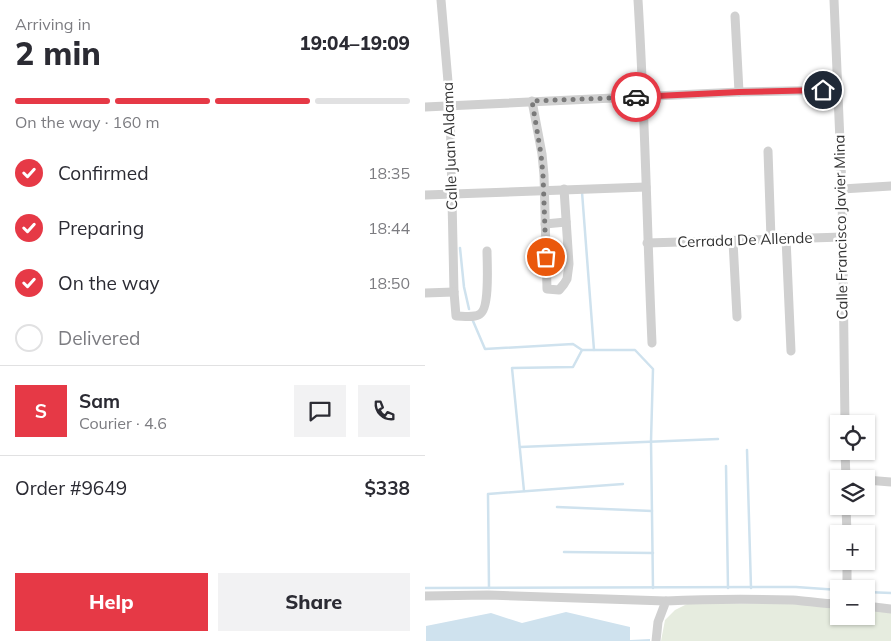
<!DOCTYPE html>
<html lang="en">
<head>
<meta charset="utf-8">
<style>
	body { margin:0; font-family:Mulish,sans-serif; background:#f2f2f3; color:#2b2b33; height:100vh; display:flex; flex-direction:column; font-size:19px; white-space:nowrap }
	* { box-sizing:border-box; margin:0 }
	p { font-size:16px; color:#7c7c81 }
	.icon { flex:none; width:28px; height:28px; fill:none; stroke:currentColor; stroke-width:2; stroke-linecap:round; stroke-linejoin:round }
	.map { position:relative; flex:1; overflow:hidden }
	.drawer { display:flex; flex-direction:column; background:#fff; width:425px }
	.drawer>* { flex:none }
	.tools { position:absolute; left:405px; top:415px; display:grid; gap:10px }
	.tools a { display:grid; place-items:center; width:45px; height:45px; border-radius:0px; background:#fff; box-shadow:0 1px 4px #0004; font-size:25px }
	.pin { position:absolute; display:grid; place-items:center; width:42px; height:42px; color:#fff; margin:-21px; border:2px solid #fff; border-radius:50%; box-shadow:0 1px 5px #0007 }
	.courier { position:absolute; display:grid; place-items:center; width:50px; height:50px; margin:-25px; border:4px solid #e63946; border-radius:50%; background:#fff; color:#222; box-shadow:0 1px 6px #0007 }
	.head em { font-style:normal; font-weight:800 }
	.head div { display:flex; flex-direction:column-reverse }
	.head { display:flex; align-items:center; justify-content:space-between; height:85px; padding:0 15px }
	h1 { font-size:32px; font-weight:800; line-height:38px }
	.bar { display:grid; grid-template-columns:repeat(4,1fr); gap:8px 5px; align-content:center; height:60px; padding:0 15px }
	.bar i { height:6px; border-radius:4px; background:#e1e1e2 }
	.bar .current { background:#e63946 }
	.bar p { grid-column:span 4 }
	.line { display:flex; align-items:center; gap:12px; padding:0 15px; border-top:1px solid #e1e1e2 }
	.line div { flex:1 }
	.round { display:grid; place-items:center; flex:none; width:52px; height:52px; border-radius:0px; background:#f2f2f3 }
	ol { padding:0 15px; list-style:none }
	li { display:flex; align-items:center; gap:15px; height:55px }
	li p { margin-inline-start:auto }
	li .icon { padding:5px; border-radius:50%; background:#e63946; color:#fff; stroke-width:4 }
	li:last-child { color:#7c7c81 }
	li i { width:28px; height:28px; border:2px solid #e1e1e2; border-radius:50% }
	.cta { display:flex; gap:10px; margin-top:auto; padding:10px 15px }
	.cta a { flex:1; height:58px; border-radius:0px; background:#e63946; color:#fff; font-size:20px; font-weight:800; line-height:58px; text-align:center }
	.cta a+a { background:#f2f2f3; color:#2b2b33 }
	main { display:flex; flex:1; min-height:0 }
	.map>svg:first-child { display:block }
	.green { fill:#e6ecdf }
	.water { fill:#cfe2ee }
	.lines { fill:none; stroke-linecap:round; stroke-linejoin:round }
	.stream { stroke:#cfe2ee; stroke-width:2.5 }
	.minor { stroke:#d0d0d0; stroke-width:9 }
	.done { stroke:#7a7a7a; stroke-width:5; stroke-dasharray:0 9 }
	.route { stroke:#e63946; stroke-width:6 }
	.labels { text-anchor:middle; stroke-width:5; stroke-linejoin:round; paint-order:stroke }
	.street-label { font-size:15px; fill:#333; stroke:#fff }
</style>
</head>
<body>
<main>
<section class="drawer">
<div class="head"><div><h1>2 min</h1><p>Arriving in</p></div><em>19:04–19:09</em></div>
<div class="bar"><i class="current"></i><i class="current"></i><i class="current"></i><i></i><p>On the way · 160 m</p></div>
<ol>
<li><svg class="icon" aria-label="check" viewBox="0 0 24 24"><path d="M5 12l5 5 9-10"/></svg>Confirmed<p>18:35</p></li>
<li><svg class="icon" aria-label="check" viewBox="0 0 24 24"><path d="M5 12l5 5 9-10"/></svg>Preparing<p>18:44</p></li>
<li><svg class="icon" aria-label="check" viewBox="0 0 24 24"><path d="M5 12l5 5 9-10"/></svg>On the way<p>18:50</p></li>
<li><i></i>Delivered</li>
</ol>
<div class="line" style="height:90px"><b class="round" style="background:#e63946;color:#fff">S</b><div><b>Sam</b><p>Courier · 4.6</p></div><a class="round"><svg class="icon" aria-label="chat" viewBox="0 0 24 24"><path d="M4 5h16v11H9l-5 4z"/></svg></a><a class="round"><svg class="icon" aria-label="phone" viewBox="0 0 24 24"><path d="M5 4h4l2 5-3 2q2 4 5 5l2-3 5 2v4C11 20 4 13 5 4z"/></svg></a></div>
<div class="line" style="height:65px"><div>Order #9649</div><b>$338</b></div>
<div class="cta"><a>Help</a><a>Share</a></div>
</section>
<div class="map">
<svg width="466" height="641" viewBox="0 0 466 641">
	<rect width="100%" height="100%" fill="#fff"/>
	<polygon class="green" points="264,603 384,604 414,607 414,616 441,616 441,609 466,611 466,641 236,641 240,620 250,610"/>
	<polygon class="water" points="141,612 205,627 205,640 225,639 225,641 1,641 1,626 66,613 97,623"/>
	<g class="lines">
		<g class="stream">
			<polyline points="157,192 169,350"/>
			<polyline points="35,248 39,287 44,309"/>
			<polyline points="48,321 60,349 148,344 157,350 210,350 228,369 226,441 228,588"/>
			<polyline points="95,447 293,439"/>
			<polyline points="322,450 326,588"/>
			<polyline points="301,466 303,588"/>
			<polyline points="99,491 87,368 148,367 157,350"/>
			<polyline points="132,507 227,511"/>
			<polyline points="139,552 228,553"/>
			<polyline points="0,588 371,587 414,590"/>
			<polyline points="64,588 63,494 198,484"/>
			<polyline points="441,592 466,593"/>
		</g>
		<g class="minor">
			<path d="M16,0L25,105L29,292L31,316C38,316 50,318 55,314C65,308 62,262 62,251"/>
			<path d="M213,0C220,114 222,229 227,343"/>
			<polyline points="409,0 417,189 420,424"/>
			<polyline points="310,16 314,92"/>
			<polyline points="107,101 117,154 119,175 122,289 134,290 139,284 142,279 144,264 139,189"/>
			<polyline points="0,107 314,92 413,90"/>
			<polyline points="343,151 346,239"/>
			<polyline points="417,189 466,186"/>
			<polyline points="0,195 221,187"/>
			<polyline points="120,224 141,222"/>
			<polyline points="361,238 366,351"/>
			<polyline points="308,241 312,317"/>
			<polyline points="222,243 418,237"/>
			<polyline points="0,293 29,292"/>
			<polyline points="420,451 421,479"/>
			<polyline points="441,480 466,482"/>
			<polyline points="421,506 422,534"/>
			<polyline points="422,561 422,589"/>
			<polyline points="0,596 63,595 241,601"/>
			<polyline points="441,606 466,609"/>
			<path d="M231,641L233,622L241,601C283,599 326,599 368,600C383,601 398,604 414,604"/>
		</g>
	</g>
	<g class="lines">
		<polyline class="done" points="121,257 118,175 116,154 107,101 211,97"/>
		<polyline class="route" points="211,97 314,92 398,90"/>
	</g>
	<g class="labels">
		<g class="street-label">
			<text transform="translate(25 146) rotate(-92)" y="5">Calle Juan Aldama</text>
			<text transform="translate(416 227) rotate(-91)" y="5">Calle Francisco Javier Mina</text>
			<text transform="translate(320 240) rotate(-2)" y="5">Cerrada De Allende</text>
		</g>
	</g>
</svg>
<div class="tools">
<a><svg class="icon" aria-label="locate" viewBox="0 0 24 24"><circle cx="12" cy="12" r="6"/><path d="M12 2v4M12 18v4M2 12h4M18 12h4"/></svg></a>
<a><svg class="icon" aria-label="layers" viewBox="0 0 24 24"><path d="M12 4l9 5-9 5-9-5zM3 14l9 5 9-5"/></svg></a>
<a>+</a>
<a>−</a>
</div>
<div class="pin" style="left:121px;top:257px;background:#ea580c"><svg class="icon" aria-label="bag" viewBox="0 0 24 24"><path d="M5 8h14l-1 12H6zM9 8a3 3 0 0 1 6 0"/></svg></div>
<div class="pin" style="left:398px;top:90px;background:#1f2937"><svg class="icon" aria-label="home" viewBox="0 0 24 24"><path d="M3 11l9-7 9 7M6 9v11h12V9"/></svg></div>
<div class="courier" style="left:211px;top:97px"><svg class="icon" aria-label="car" viewBox="0 0 24 24"><path d="M5 17H2v-5l4-1 3-4h7l3 4 3 1v5h-3M9 17h6M6 11h13"/><circle cx="7" cy="17" r="2"/><circle cx="17" cy="17" r="2"/></svg></div>
</div>
</main>
</body>
</html>
